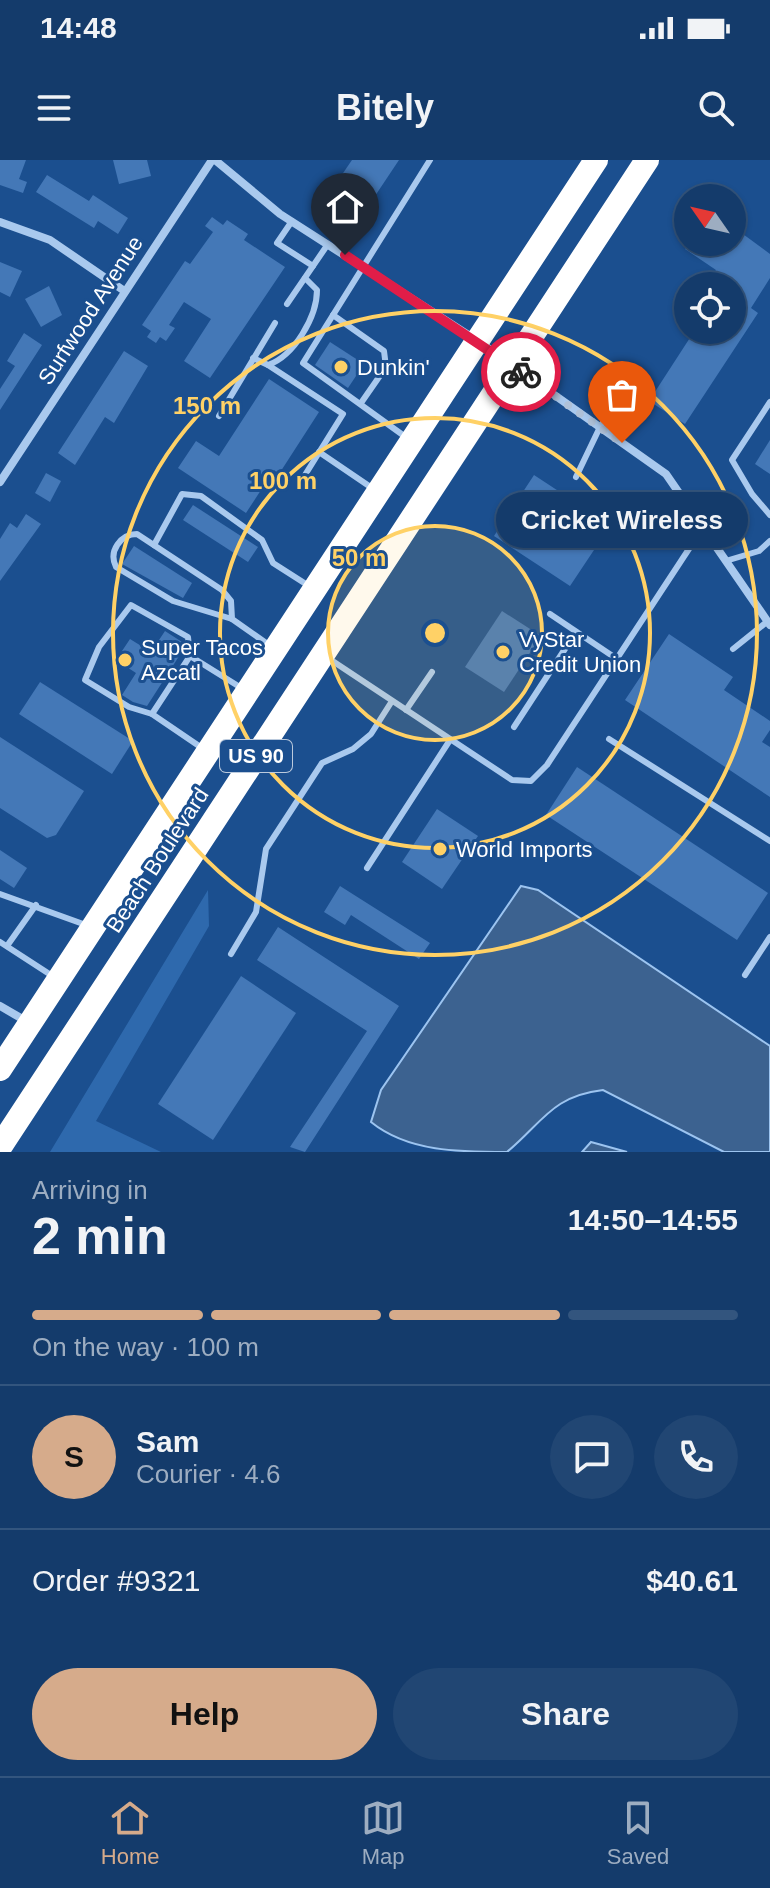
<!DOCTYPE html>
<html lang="en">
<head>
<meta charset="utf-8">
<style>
	body { margin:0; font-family:Helvetica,sans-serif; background:#214673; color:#f1f3f6; height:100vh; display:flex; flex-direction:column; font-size:30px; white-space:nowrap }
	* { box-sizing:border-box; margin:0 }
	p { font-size:26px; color:#9dadc1 }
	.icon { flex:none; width:44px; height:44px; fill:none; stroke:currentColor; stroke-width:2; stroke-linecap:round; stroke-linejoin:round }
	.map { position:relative; height:992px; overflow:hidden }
	.side { display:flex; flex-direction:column; background:#143b6b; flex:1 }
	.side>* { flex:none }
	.needle { width:52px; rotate:304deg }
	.controls { position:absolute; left:674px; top:24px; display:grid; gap:16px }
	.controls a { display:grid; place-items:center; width:72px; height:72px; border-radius:50%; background:#143b6b; box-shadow:0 2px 6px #0004,0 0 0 2px #33557e; font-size:40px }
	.pin { position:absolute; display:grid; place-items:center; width:68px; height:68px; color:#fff; margin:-82px -34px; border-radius:50% 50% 50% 0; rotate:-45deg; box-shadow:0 0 8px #0007 }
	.pin .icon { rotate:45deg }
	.courier { position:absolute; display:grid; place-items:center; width:80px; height:80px; margin:-40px; border:6px solid #e11d48; border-radius:50%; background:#fff; color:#222; box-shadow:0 2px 10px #0007 }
	.bubble { position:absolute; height:56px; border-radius:28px; background:#143b6b; box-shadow:0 2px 6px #0004,0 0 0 2px #33557e; font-size:26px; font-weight:600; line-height:56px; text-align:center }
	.headline em { font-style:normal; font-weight:600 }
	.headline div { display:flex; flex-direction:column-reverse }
	.headline { display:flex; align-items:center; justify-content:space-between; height:136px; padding:0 32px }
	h1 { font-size:52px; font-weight:600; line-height:60px }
	.bar { display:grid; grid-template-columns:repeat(4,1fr); gap:12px 8px; align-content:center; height:96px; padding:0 32px }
	.bar i { height:10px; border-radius:6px; background:#33557e }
	.bar .on { background:#d6ab8b }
	.bar p { grid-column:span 4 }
	.line { display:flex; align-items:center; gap:20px; padding:0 32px; border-top:2px solid #33557e }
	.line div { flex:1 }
	.round { display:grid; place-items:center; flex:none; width:84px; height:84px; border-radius:42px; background:#214673 }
	.button { display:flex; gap:16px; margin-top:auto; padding:16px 32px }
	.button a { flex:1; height:92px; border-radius:48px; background:#d6ab8b; color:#111; font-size:32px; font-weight:600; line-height:92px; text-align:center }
	.button a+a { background:#214673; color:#f1f3f6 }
	.status { display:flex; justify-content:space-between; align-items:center; height:56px; padding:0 40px; background:#143b6b; direction:ltr }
	.status svg { height:22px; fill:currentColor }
	header { display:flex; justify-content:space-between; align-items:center; height:104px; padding:0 32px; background:#143b6b; font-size:36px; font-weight:600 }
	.tabs { display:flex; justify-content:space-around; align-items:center; height:112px; border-top:2px solid #33557e; background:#143b6b; font-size:22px; color:#9dadc1 }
	.tabs a { display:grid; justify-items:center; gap:4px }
	.tabs .on { color:#d6ab8b }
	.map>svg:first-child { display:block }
	.green { fill:#2e69ad }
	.water { fill:#3c6290; stroke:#9cc4f0; stroke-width:2 }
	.building { fill:#4478b7 }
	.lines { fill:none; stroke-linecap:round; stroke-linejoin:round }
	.lane { stroke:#a9c9ee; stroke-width:6 }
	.street { stroke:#a9c9ee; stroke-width:8 }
	.highway { stroke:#fff; stroke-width:24 }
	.done { stroke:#afc1d8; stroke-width:8; stroke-dasharray:0 14.4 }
	.route { stroke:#e11d48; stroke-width:10 }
	.ring { fill:none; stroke:#ffd166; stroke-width:4 }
	.poi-dot { fill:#ffd166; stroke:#1b4f8f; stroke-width:3 }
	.labels { text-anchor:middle; stroke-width:6; stroke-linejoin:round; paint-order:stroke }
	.shield { fill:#1b4f8f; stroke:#bbcadd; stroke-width:2 }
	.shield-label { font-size:20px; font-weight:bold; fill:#fff }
	.street-label { font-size:22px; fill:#fff; stroke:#1b4f8f }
	.poi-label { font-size:22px; fill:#fff; stroke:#1b4f8f; text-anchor:start }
	.centre { fill:#ffd166; stroke:#1b4f8f; stroke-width:4 }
	.ring-label { font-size:24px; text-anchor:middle; font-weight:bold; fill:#ffd166; stroke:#1b4f8f; stroke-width:6; stroke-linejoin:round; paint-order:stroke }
</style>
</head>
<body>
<div class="status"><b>14:48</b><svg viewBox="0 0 49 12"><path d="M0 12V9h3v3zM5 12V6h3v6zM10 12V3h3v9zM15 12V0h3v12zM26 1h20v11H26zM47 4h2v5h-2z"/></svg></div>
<header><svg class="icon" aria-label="menu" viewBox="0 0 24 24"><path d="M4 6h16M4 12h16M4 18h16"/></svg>Bitely<svg class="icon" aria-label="search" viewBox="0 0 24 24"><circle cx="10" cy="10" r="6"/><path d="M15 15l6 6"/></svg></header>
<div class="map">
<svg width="770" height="992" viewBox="0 0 770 992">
	<rect width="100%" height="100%" fill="#1b4f8f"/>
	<polygon class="green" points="208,730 209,766 96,961 161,992 50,992"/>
	<g class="water">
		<path d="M521,726L538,730L770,886V992H724L603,930C552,936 543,962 507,992C460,992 408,992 371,962L381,930Z"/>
		<polygon points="591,982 627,992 582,992"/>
	</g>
	<g class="building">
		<polygon points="0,0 26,0 19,19 27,22 23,33 0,25"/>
		<polygon points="113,0 147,0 151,16 119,24"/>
		<polygon points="352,0 399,0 359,60 326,38"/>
		<polygon points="47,15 89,41 93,35 128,58 118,74 98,61 94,68 36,32"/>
		<polygon points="212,57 223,65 227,60 248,74 244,80 285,107 210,218 184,201 211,159 184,142 169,165 175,168 166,181 160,177 156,183 147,177 151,171 142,165 185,101 190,104 213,72 205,66"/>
		<polygon points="732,66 770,94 770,118 751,148 758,153 685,264 649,241 695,170 732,170 732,126 713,114 716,110 685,89 690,82 732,82"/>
		<polygon points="0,102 22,111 10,137 0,132"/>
		<polygon points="49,126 62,155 41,167 25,139"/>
		<polygon points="24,173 42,185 0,250 0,229 15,206 7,201"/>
		<polygon points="330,182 364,204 348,228 315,205"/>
		<polygon points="124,191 148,206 114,263 105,257 75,305 58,293"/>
		<polygon points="269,219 319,252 279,314 274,310 246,353 178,308 196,281 219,296"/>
		<polygon points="770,280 770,314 755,304"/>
		<polygon points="46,313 61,321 50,342 35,333"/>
		<polygon points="534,315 592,353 607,330 626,342 570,426 494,376"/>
		<polygon points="193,345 258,387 248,402 183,360"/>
		<polygon points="26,354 41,364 0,421 0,379 10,363 17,368"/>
		<polygon points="134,386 192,423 183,438 122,404"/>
		<polygon points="502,451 541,476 504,532 465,507"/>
		<polygon points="165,471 182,482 183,490 147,546 133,542 122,535 136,513 116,500 130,479 151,492"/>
		<polygon points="669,474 733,517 724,530 770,561 770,570 762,582 770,587 770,637 625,540"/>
		<polygon points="40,522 133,581 112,614 19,554"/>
		<polygon points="0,577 84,631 56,675 47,678 0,648"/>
		<polygon points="577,607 768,733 737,780 546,655"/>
		<polygon points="437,649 478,676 442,729 402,702"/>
		<polygon points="0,690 27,708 14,728 0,719"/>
		<polygon points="340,726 430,783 419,799 351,755 345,765 324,752"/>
		<polygon points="278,767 399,846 305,992 290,987 367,871 257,800"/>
		<polygon points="241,816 296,853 213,980 158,944"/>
	</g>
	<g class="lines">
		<g class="lane">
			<polyline points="292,61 277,83 313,106"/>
			<polyline points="287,144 328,84"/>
			<polyline points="333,155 384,191 386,207 361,243"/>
			<path d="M253,198L268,205C294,196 317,157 317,130L305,118"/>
			<polyline points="268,205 343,254 300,323"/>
			<polyline points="770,242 732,300 752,334 770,355"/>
			<polyline points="219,256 275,163"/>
			<polyline points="407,278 303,203 430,0"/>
			<polyline points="319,292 372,328"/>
			<polyline points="576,317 600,267 631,220"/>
			<polyline points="154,385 182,334 201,336 262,380 273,403 309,426"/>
			<polyline points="729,400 759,391 770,381"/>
			<polyline points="550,454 617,499"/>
			<path d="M232,459L231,441L222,430L137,374C121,374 108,391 116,407L173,441L232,459L269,485"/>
			<polyline points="733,489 768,461"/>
			<polyline points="328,498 512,620 531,621 547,605 704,366"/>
			<polyline points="406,550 432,512"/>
			<polyline points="152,554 129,547 85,520 99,487 131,445 188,477 190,496"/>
			<polyline points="514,567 576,472"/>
			<polyline points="609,579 770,681"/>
			<polyline points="202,588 152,554 190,496 243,529"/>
			<polyline points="367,708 450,580"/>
			<polyline points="0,734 86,765"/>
			<polyline points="0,782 54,817"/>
			<polyline points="7,786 36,745"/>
			<polyline points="231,794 256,752 266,689 322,603 353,589 371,574 392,541"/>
			<polyline points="745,815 770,777"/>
		</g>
		<g class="street">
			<polyline points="215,0 280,54 478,181 666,314 770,465"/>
			<polyline points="0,62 50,80 123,130"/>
			<polyline points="0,322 212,0"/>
			<polyline points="0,846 26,861"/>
		</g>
		<g class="highway">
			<polyline points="0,909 596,0"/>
			<polyline points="0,987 647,0"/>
		</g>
	</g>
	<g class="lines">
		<polyline class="done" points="521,212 622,283"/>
		<polyline class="route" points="345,95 521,212"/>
	</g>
	<circle cx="435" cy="473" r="107" fill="#ffd166" fill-opacity=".12"/>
	<g class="ring">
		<circle cx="435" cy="473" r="107"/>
		<circle cx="435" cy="473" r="215"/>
		<circle cx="435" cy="473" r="322"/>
	</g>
	<g class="poi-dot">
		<circle cx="341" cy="207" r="8"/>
		<circle cx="503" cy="492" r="8"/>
		<circle cx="125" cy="500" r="8"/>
		<circle cx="440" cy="689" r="8"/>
	</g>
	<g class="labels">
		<rect class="shield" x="220" y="580" width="72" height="32" rx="6"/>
		<g class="shield-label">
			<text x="256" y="603">US 90</text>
		</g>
		<g class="street-label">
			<text transform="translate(90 150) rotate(-57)" y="8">Surfwood Avenue</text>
			<text transform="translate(157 700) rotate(-57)" y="8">Beach Boulevard</text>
		</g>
		<g class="poi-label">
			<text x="357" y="215">Dunkin'</text>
			<text x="519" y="487">VyStar<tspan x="519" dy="25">Credit Union</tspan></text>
			<text x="141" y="495">Super Tacos<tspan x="141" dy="25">Azcatl</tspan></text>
			<text x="456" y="697">World Imports</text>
		</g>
	</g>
	<circle cx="435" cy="473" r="12" class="centre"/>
	<g class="ring-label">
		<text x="207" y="254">150 m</text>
		<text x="283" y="329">100 m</text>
		<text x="359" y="406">50 m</text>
	</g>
</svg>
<div class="controls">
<a><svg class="needle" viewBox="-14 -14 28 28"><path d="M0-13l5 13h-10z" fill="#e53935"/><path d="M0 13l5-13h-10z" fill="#9dadc1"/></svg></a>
<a><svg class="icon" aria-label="locate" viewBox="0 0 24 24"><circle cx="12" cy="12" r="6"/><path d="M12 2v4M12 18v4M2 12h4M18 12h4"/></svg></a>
</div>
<div class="pin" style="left:622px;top:283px;background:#ea580c"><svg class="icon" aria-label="bag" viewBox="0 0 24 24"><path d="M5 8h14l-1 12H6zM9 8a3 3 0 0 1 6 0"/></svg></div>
<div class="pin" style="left:345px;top:95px;background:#1f2937"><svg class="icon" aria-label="home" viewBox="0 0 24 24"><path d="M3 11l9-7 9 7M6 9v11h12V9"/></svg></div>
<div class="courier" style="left:521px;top:212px"><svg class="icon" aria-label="bike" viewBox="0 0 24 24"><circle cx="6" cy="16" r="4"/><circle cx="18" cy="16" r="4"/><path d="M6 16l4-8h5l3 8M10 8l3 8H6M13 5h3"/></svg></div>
<div class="bubble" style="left:496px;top:332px;width:252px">Cricket Wireless</div>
</div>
<section class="side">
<div class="headline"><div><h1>2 min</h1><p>Arriving in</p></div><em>14:50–14:55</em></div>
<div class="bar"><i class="on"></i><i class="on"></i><i class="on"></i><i></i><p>On the way · 100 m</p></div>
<div class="line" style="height:144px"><b class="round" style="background:#d6ab8b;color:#111">S</b><div><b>Sam</b><p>Courier · 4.6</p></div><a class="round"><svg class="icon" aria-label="chat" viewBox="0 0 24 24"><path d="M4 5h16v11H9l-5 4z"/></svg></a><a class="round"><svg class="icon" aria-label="phone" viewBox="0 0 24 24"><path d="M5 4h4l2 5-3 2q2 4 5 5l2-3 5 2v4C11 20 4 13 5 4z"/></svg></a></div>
<div class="line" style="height:104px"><div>Order #9321</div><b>$40.61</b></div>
<div class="button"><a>Help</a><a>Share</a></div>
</section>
<nav class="tabs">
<a class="on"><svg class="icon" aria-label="home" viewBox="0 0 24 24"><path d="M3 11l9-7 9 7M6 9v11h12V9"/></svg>Home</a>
<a><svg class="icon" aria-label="map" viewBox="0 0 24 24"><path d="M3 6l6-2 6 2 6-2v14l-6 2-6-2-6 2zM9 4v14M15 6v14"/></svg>Map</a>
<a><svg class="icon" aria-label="saved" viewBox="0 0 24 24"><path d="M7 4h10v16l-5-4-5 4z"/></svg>Saved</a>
</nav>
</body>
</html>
